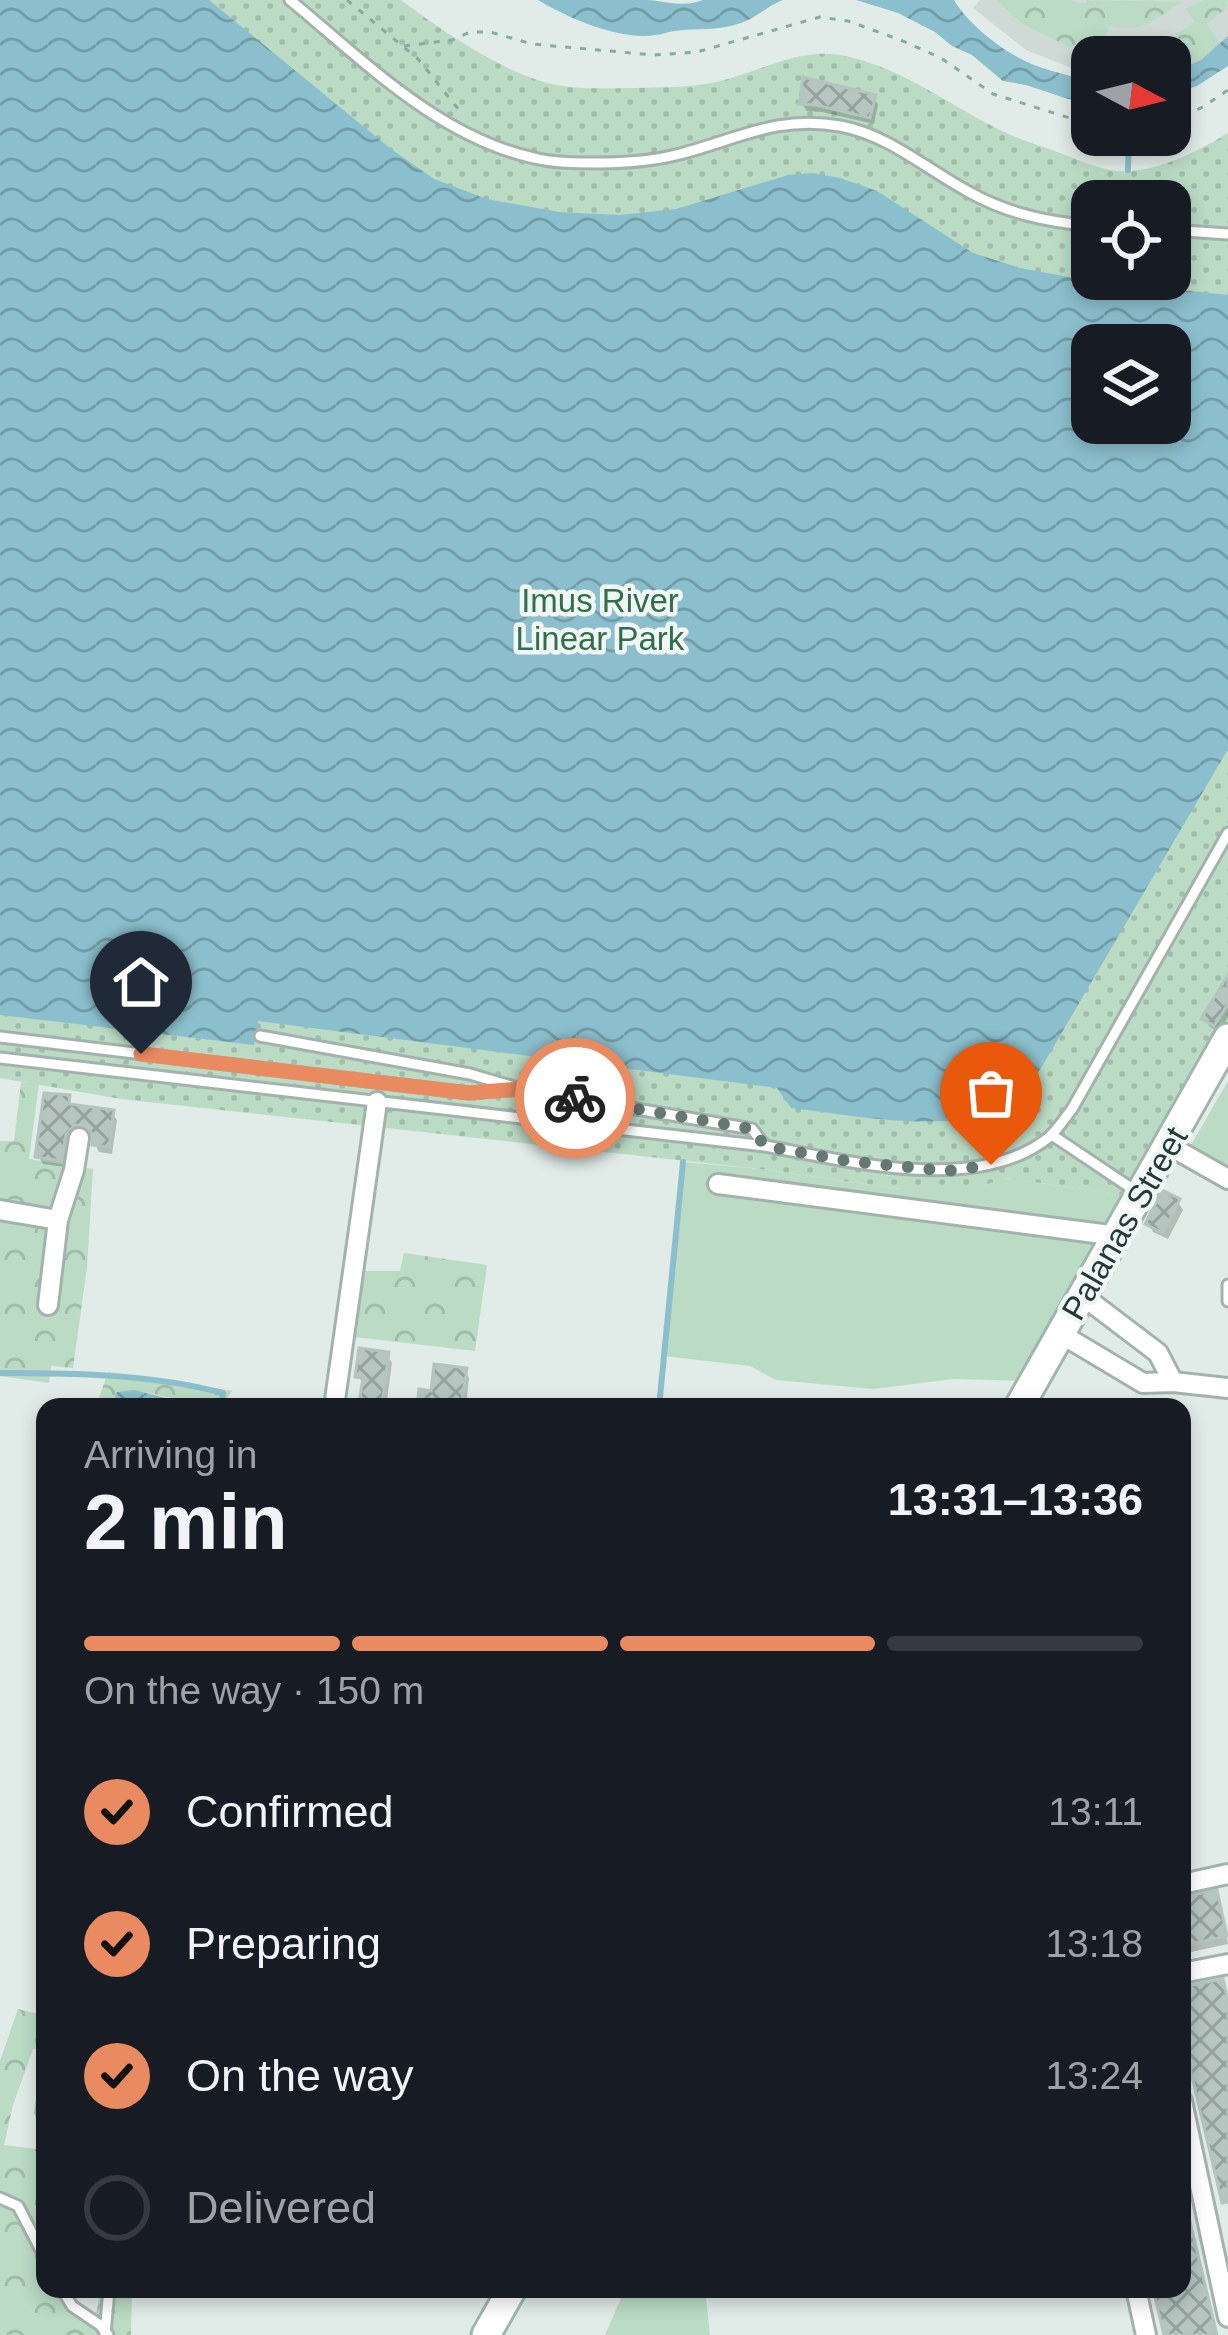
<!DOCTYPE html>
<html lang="en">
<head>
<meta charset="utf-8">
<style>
	body { margin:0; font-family:Arial,sans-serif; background:#242831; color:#f1f3f6; height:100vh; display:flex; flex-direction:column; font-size:45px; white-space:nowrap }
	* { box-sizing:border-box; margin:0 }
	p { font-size:39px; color:#9ea1a6 }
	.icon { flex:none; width:66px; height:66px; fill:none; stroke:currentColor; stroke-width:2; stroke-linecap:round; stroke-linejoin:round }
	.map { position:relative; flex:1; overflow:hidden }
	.details { position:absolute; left:36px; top:1398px; width:1155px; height:900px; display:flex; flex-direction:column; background:#171b24; border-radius:24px; box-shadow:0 6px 18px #0003 }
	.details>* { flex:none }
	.needle { width:78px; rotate:97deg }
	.fabs { position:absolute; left:1071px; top:36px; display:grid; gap:24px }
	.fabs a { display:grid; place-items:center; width:120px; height:120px; border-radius:24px; background:#171b24; box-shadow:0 6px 18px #0003; font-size:60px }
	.pin { position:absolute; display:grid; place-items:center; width:102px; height:102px; color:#fff; margin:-123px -51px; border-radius:50% 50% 50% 0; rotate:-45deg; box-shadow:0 0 12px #0007 }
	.pin .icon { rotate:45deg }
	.courier { position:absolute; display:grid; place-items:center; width:120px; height:120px; margin:-60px; border:9px solid #e98a61; border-radius:50%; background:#fff; color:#222; box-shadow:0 3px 15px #0007 }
	.head em { font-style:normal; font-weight:600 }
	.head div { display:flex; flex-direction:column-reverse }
	.head { display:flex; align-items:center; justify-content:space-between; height:204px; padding:0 48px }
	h1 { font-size:78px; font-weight:600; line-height:90px }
	.bar { display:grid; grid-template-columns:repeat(4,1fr); gap:18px 12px; align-content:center; height:144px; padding:0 48px }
	.bar i { height:15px; border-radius:9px; background:#363941 }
	.bar .current { background:#e98a61 }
	.bar p { grid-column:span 4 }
	ol { padding:0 48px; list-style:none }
	li { display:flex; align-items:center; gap:36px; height:132px }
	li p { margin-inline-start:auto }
	li .icon { padding:12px; border-radius:50%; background:#e98a61; color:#111; stroke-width:4 }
	li:last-child { color:#9ea1a6 }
	li i { width:66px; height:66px; border:6px solid #363941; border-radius:50% }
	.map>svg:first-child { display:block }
	.built { fill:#cfdad6 }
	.grass { fill:#bbdbc5 }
	.forest { fill:url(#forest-crowns) }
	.park { fill:url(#park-dots); fill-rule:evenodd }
	.water { fill:url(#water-waves); fill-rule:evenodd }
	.shadow { fill:#0003 }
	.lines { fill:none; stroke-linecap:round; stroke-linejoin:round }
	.stream { stroke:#8cbfcd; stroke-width:6 }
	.building { fill:url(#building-cross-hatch); stroke:#b4c4be; stroke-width:3 }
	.service-casing { stroke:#a4b2ae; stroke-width:15 }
	.minor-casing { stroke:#a4b2ae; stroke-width:24 }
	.secondary-casing { stroke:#a1b6af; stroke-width:33 }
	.path { stroke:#83aca2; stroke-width:3; stroke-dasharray:6 9; stroke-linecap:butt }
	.service { stroke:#fff; stroke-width:9 }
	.minor { stroke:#fff; stroke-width:18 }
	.secondary { stroke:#fff; stroke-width:27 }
	.done { stroke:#667873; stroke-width:12; stroke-dasharray:0 21.6 }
	.route { stroke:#e98a61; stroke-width:15 }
	.labels { text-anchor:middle; stroke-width:9; stroke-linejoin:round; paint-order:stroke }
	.park-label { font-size:33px; fill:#2f6f4b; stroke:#f1f7f5 }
	.street-label { font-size:33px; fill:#233a35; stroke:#f1f7f5 }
</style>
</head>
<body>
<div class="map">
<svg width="1228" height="2335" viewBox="0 0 1228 2335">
	<defs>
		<pattern id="forest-crowns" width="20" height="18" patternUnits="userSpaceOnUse" patternTransform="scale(3)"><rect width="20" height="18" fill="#bbdbc5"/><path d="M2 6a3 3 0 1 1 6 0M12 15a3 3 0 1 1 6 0" fill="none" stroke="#a0bdaa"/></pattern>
		<pattern id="park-dots" width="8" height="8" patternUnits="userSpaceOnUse" patternTransform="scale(3)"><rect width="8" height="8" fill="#bbdbc5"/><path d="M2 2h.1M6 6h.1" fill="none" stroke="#a0bdaa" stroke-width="1.8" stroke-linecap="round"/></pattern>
		<pattern id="water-waves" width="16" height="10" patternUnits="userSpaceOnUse" patternTransform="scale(3)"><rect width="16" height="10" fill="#8cbfcd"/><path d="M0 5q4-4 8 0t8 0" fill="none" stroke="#729ca7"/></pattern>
		<pattern id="building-cross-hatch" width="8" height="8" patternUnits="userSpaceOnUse" patternTransform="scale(3)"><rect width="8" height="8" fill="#b7c5c0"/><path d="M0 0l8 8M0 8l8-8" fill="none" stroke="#94a19d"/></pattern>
	</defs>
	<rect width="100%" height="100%" fill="#e1ebe7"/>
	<polygon class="built" points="980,0 1228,0 1228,36 1216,48 1170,73 1170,57 1092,57 1092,76 1026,50 973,8"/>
	<g class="grass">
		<polygon points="1228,1081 1228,1166 1191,1145"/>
		<polygon points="683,1162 760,1169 901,1189 977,1188 1003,1178 1106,1192 1118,1199 1120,1210 1025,1381 953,1379 873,1389 776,1380 750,1366 664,1356"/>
		<polygon points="625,2289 705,2289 710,2335 605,2335"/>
	</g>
	<g class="forest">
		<path d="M996,0H1069L1085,4L1087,0L1181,2C1151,22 1147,31 1109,26L1104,46L1085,41L1070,47L1024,25Z"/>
		<polygon points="1203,0 1228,0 1225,9 1207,24 1220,44 1201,60 1170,73 1170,57 1142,57 1195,22 1186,9"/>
		<polygon points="21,1082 39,1084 29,1159 93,1169 87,1267 73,1368 51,1366 49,1383 0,1376 0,1141 14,1141"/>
		<polygon points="404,1253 487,1265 475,1351 354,1337 365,1271 400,1271"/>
		<path d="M108,1372L232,1391L221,1407C189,1407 152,1387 117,1392L111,1407H96Z"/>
		<polygon points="18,2009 45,2016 45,2050 33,2049 13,2105 4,2145 45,2150 45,2289 66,2289 70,2298 96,2317 100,2289 132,2289 131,2335 0,2335 0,2061"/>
	</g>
	<path class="park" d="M0,0H401C441,30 503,73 552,84C578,90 607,88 634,88C661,87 689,88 716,82C757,73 797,48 840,55C905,67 954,110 1013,136C1030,143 1047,148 1065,155C1081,161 1099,169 1117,171C1154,174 1197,152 1228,133V1022L1142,1167L1120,1210L1117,1199L1106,1192L1004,1178L977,1188L942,1192L902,1189L760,1169L121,1099L0,1078ZM1092,201H1170V279H1092ZM1092,345H1170V423H1092Z"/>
	<g class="water">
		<path d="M0,0H209L391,149L434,179L487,199L559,212L620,215L676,209L788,175L812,173L840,178L877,191L973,253L1020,268L1080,279L1228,295V749L1047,1058C1041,1068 1034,1080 1026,1089C975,1143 858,1115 791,1108L777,1088L258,1021L254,1045L0,1015ZM1170,345V423H1092V345Z"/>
		<path d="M538,0C574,0 610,0 646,0C666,1 683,8 703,0H783C767,6 756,18 741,23C718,31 698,28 675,31C671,31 660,35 656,35C620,41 568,18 538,0Z"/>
		<path d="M856,0H954C969,25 1000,49 1027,62C1047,71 1071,75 1092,83V102L1068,99L1026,85L1003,81L972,55L952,46L935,32L898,13Z"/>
		<polygon points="1228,36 1228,66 1197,86 1170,95 1170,73 1201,60"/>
		<polygon points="134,1390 166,1398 203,1400 207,1406 111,1407 117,1392"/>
	</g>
	<g class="shadow">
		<polygon points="874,97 878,105 874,124 822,112 807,111 802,104"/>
		<polygon points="1228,980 1228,1017 1219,1032 1209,1026 1205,1019"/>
		<polygon points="68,1098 74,1108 112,1113 117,1120 112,1154 99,1152 95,1144 95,1135 80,1132 69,1143 65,1167 43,1164 38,1156"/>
		<polygon points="1178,1202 1183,1210 1168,1239 1153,1232 1149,1224"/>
		<polygon points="387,1355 392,1363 386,1407 365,1407 363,1402 363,1384 358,1376"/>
		<polygon points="465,1370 469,1378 466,1407 420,1407"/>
		<polygon points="1216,1894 1220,1901 1228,1944 1182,1954 1182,1900"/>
		<polygon points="40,2074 45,2075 45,2122 38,2121 34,2113"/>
		<polygon points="1182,2184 1218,2335 1167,2335 1156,2289 1182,2289"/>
	</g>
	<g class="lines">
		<g class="stream">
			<polyline points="1128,170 1129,135"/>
			<path d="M0,1373C73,1373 151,1374 223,1393L222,1401L231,1407"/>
			<polyline points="659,1407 683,1162"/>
		</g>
	</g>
	<g class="building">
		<polygon points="803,77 876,95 870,118 816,105 799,104"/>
		<polygon points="1228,975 1228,1004 1214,1026 1201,1019"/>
		<polygon points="44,1093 70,1095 69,1104 114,1110 109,1147 92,1145 92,1134 88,1128 75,1125 66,1135 62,1161 35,1157"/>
		<polygon points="1162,1190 1180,1199 1163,1233 1145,1224"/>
		<polygon points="359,1348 389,1352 382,1406 359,1403 363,1378 355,1377"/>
		<polygon points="434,1364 467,1368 461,1407 417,1407 419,1389 431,1391"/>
		<polygon points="1217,1890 1227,1936 1182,1946 1182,1897"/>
		<polygon points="1223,1979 1228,2001 1228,2202 1222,2203 1182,2034 1182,1987"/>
		<polygon points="1182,2213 1188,2213 1217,2335 1164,2335 1153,2289 1182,2289"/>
	</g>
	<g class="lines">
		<defs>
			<g id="service">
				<path d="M290,0C363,60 438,137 534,158C554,163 577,163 598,163C625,163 653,161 680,154C738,139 777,115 840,126C889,135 926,169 969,192C1008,214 1048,222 1092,226"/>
				<polyline points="1170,230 1228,234"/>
				<polyline points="260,1036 470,1074 521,1089 752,1129 765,1146"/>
				<polyline points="0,1037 469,1093 521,1089"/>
				<path d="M0,1058L765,1146C848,1161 976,1195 1048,1138C1057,1131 1064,1119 1072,1109L1228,833"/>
				<polyline points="1052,1135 1137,1192"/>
				<polyline points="1228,1285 1228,1301"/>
				<polyline points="0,2198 18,2206 45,2258"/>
				<polyline points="62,2289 72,2306 100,2325 108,2335"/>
				<polyline points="105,2334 109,2289"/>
			</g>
			<g id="minor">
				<polyline points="1168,1145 1228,1179"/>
				<polyline points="718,1184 1118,1236"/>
				<polyline points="0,1210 58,1220"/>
				<polyline points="1083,1296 1158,1353 1173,1382"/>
				<polyline points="48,1305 58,1220 74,1170 79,1138"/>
				<polyline points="1061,1334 1143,1383 1173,1382 1228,1388"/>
				<polyline points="334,1407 377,1102"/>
				<polyline points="1182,1884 1228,1874"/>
				<polyline points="1182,1973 1228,1964"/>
				<polyline points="1182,2101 1228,2317"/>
				<polyline points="1136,2289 1146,2335"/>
			</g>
			<g id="secondary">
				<polyline points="1019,1407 1228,1038"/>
				<polyline points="486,2335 512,2289"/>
			</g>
		</defs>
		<use href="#service" class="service-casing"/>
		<use href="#minor" class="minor-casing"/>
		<use href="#secondary" class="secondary-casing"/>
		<g class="path">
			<polyline points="347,0 418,59 459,110"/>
			<polyline points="404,46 452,40 470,32 490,32 532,44 654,55 697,52 820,17 848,21 903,41 941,58 993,94 1092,125"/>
			<polyline points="1170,122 1203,107 1228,90"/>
		</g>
		<use href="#service" class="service"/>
		<use href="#minor" class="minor"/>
		<use href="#secondary" class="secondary"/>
	</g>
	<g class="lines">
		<polyline class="done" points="575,1098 752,1129 765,1146 848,1161 947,1171 991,1165"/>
		<polyline class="route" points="141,1054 469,1093 521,1089 575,1098"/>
	</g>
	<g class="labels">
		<g class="park-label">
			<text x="600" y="612">Imus River<tspan x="600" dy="38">Linear Park</tspan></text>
		</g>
		<g class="street-label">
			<text transform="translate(1124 1223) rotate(-60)" y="12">Palanas Street</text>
		</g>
	</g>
</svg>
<div class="fabs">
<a><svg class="needle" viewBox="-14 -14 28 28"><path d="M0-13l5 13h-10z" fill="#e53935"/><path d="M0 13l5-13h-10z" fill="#9ea1a6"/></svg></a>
<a><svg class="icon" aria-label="locate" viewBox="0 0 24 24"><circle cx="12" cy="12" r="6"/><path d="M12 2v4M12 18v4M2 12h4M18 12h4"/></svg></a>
<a><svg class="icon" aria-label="layers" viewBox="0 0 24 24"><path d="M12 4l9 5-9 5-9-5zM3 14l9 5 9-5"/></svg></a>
</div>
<div class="pin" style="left:991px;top:1165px;background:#ea580c"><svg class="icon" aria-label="bag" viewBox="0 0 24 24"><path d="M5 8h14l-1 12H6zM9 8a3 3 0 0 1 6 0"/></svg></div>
<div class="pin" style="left:141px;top:1054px;background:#1f2937"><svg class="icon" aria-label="home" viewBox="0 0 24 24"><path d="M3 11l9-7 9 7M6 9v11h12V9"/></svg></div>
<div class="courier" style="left:575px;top:1098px"><svg class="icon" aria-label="bike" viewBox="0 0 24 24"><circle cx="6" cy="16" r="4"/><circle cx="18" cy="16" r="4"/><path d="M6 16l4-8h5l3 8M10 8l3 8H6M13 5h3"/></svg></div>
<section class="details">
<div class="head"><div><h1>2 min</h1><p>Arriving in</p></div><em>13:31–13:36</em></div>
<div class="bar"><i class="current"></i><i class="current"></i><i class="current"></i><i></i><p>On the way · 150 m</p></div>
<ol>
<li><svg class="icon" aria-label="check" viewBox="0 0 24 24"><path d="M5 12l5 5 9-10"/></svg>Confirmed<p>13:11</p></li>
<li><svg class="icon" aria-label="check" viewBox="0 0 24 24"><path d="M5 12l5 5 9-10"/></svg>Preparing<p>13:18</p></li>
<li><svg class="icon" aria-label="check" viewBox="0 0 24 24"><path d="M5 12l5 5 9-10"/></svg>On the way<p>13:24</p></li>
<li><i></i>Delivered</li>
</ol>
</section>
</div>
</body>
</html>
